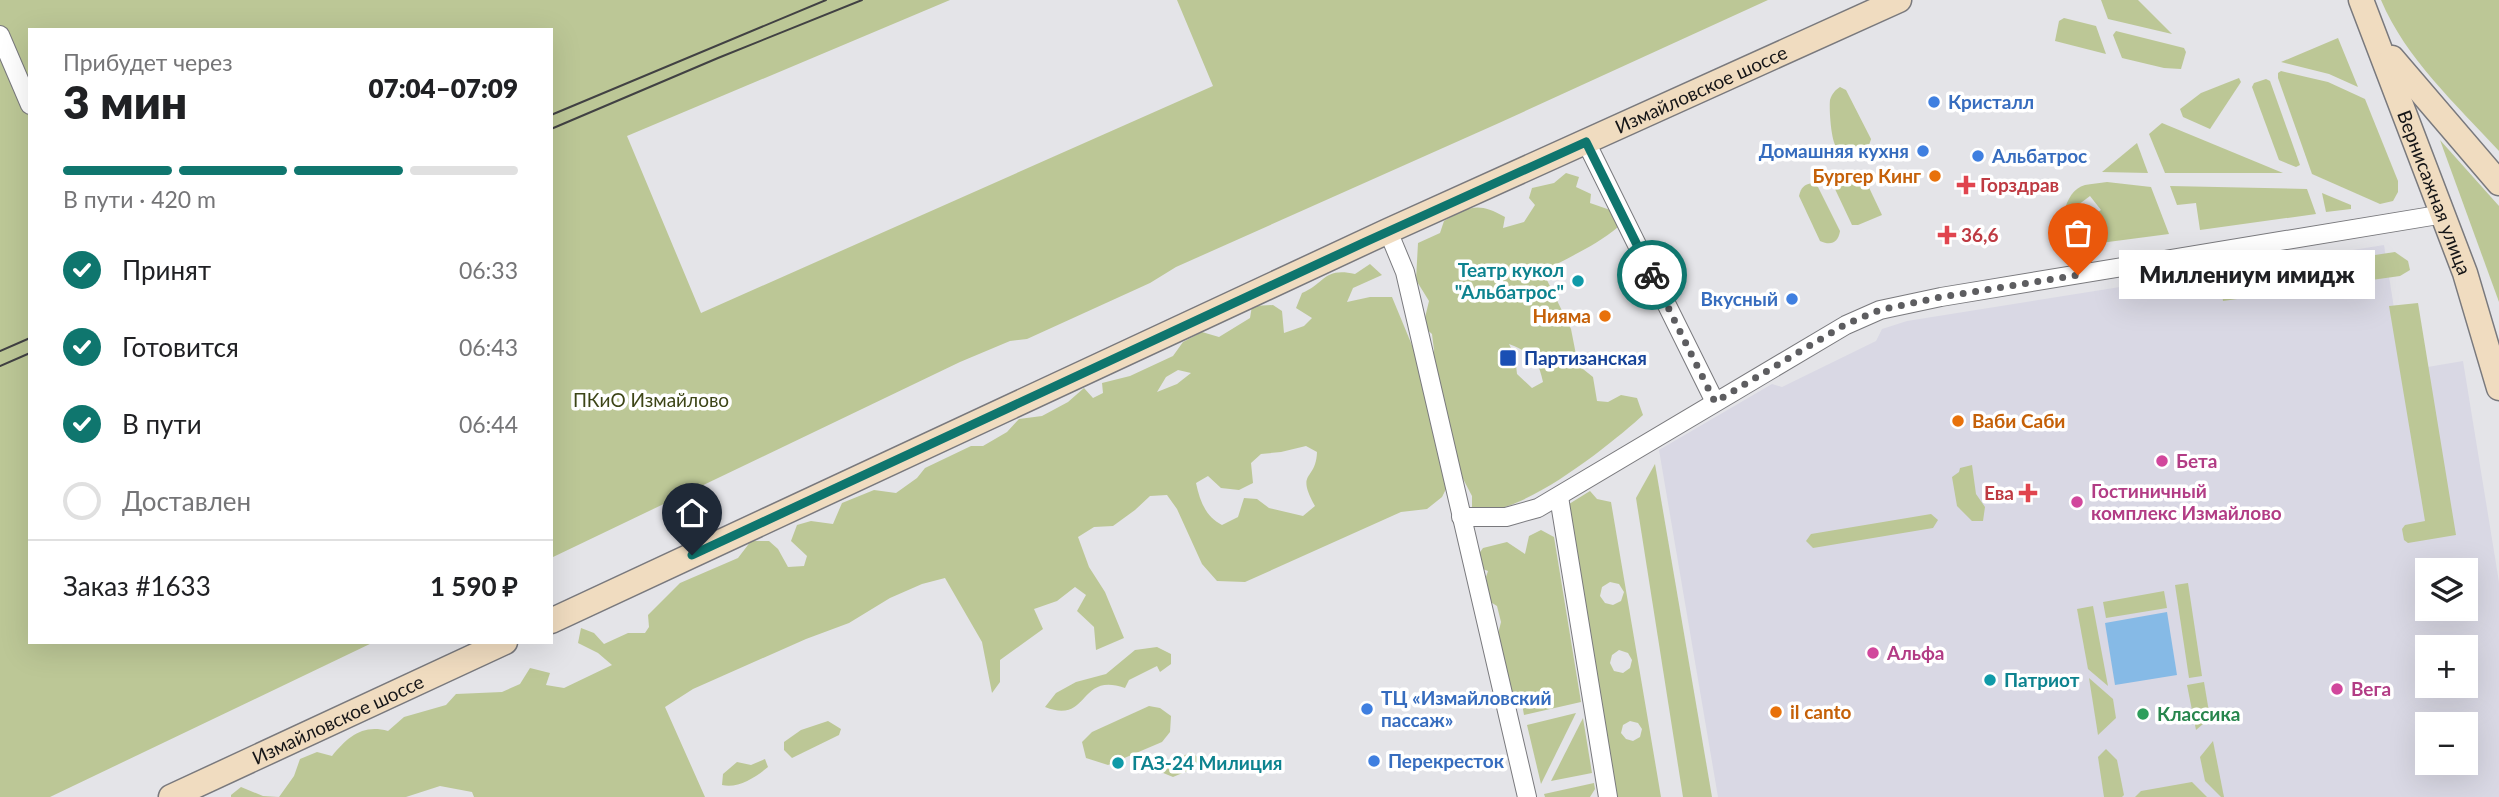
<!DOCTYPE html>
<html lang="ru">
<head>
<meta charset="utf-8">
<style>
	body { margin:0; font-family:Lato,sans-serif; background:#f2f2f2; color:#202124; height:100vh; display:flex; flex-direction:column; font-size:26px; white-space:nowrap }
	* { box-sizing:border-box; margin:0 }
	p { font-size:23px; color:#757577 }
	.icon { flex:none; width:38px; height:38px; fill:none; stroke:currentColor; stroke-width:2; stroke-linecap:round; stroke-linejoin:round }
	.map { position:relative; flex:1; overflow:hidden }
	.side { position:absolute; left:28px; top:28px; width:525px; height:616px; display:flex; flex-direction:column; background:#fff; border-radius:0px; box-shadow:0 7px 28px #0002 }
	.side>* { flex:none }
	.buttons { position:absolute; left:2415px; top:558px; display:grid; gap:14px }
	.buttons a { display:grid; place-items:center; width:63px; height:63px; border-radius:0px; background:#fff; box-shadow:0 7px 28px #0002; font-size:35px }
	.pin { position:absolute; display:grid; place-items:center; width:60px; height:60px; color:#fff; margin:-72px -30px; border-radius:50% 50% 50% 0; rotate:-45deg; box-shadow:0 0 7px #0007 }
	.pin .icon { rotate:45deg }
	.courier { position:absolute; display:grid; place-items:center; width:70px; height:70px; margin:-35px; border:5px solid #0f766e; border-radius:50%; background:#fff; color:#222; box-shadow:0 2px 9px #0007 }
	.bubble { position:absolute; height:49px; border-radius:0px; background:#fff; box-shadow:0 7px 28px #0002; font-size:23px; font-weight:800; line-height:49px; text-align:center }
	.head em { font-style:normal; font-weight:800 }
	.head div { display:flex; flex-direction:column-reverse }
	.head { display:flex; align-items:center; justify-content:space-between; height:119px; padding:0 35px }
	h1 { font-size:46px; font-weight:800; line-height:52px }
	.bar { display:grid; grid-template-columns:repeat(4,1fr); gap:10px 7px; align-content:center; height:84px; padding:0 35px }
	.bar i { height:9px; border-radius:5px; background:#e0e0e0 }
	.bar .current { background:#0f766e }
	.bar p { grid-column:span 4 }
	.line { display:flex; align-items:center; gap:18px; padding:0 35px; border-top:2px solid #e0e0e0 }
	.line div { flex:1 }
	ol { padding:0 35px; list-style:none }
	li { display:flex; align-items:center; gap:21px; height:77px }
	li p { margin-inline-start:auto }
	li .icon { padding:7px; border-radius:50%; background:#0f766e; color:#fff; stroke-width:4 }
	li:last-child { color:#757577 }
	li i { width:38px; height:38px; border:4px solid #e0e0e0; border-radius:50% }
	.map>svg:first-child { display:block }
	.built { fill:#d9d8e4; fill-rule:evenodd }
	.green { fill:#bcc796; fill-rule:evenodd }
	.water { fill:#86bae6 }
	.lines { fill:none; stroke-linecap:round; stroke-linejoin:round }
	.street-casing { stroke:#79797d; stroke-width:20 }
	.secondary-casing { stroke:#79797d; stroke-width:27 }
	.street { stroke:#fff; stroke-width:18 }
	.secondary { stroke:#f0dcc0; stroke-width:24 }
	.tram { stroke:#414143; stroke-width:2 }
	.done { stroke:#5d5d60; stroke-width:7; stroke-dasharray:0 12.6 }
	.route { stroke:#0f766e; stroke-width:9 }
	.shop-dot { fill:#3f7fe0; stroke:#fff; stroke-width:2.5 }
	.food-dot { fill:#e8710a; stroke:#fff; stroke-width:2.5 }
	.health-dot { fill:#e0444e; stroke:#fff; stroke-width:2.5 }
	.culture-dot { fill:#0f9aa8; stroke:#fff; stroke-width:2.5 }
	.transit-dot { fill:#1a4fb4; stroke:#fff; stroke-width:2.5 }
	.hotel-dot { fill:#d1479c; stroke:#fff; stroke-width:2.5 }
	.leisure-dot { fill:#2e9e5b; stroke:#fff; stroke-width:2.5 }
	.labels { text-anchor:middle; stroke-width:7; stroke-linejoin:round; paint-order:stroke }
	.street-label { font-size:19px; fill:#151517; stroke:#fff }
	.shop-label { font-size:19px; font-weight:bold; fill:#366cbe; stroke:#fff; text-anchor:start }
	.food-label { font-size:19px; font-weight:bold; fill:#c56008; stroke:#fff; text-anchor:end }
	.health-label { font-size:19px; font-weight:bold; fill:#be3a42; stroke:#fff; text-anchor:start }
	.culture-label { font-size:19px; font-weight:bold; fill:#0d838f; stroke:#fff; text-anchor:start }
	.transit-label { font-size:19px; font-weight:bold; fill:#164399; stroke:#fff; text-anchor:start }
	.park-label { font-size:19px; fill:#3d4517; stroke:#fff }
	.hotel-label { font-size:19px; font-weight:bold; fill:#b23c85; stroke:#fff; text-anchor:start }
	.leisure-label { font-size:19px; font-weight:bold; fill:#27864d; stroke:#fff; text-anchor:start }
</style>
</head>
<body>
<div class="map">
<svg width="2499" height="797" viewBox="0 0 2499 797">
	<rect width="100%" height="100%" fill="#e4e4e8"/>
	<path class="built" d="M2384,245L2404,371L2463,361L2499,582V797H1718L1659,450L1772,384L1782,387L1876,341L1882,329L1907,321ZM2427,570H2466V609H2427ZM2427,648H2466V686H2427ZM2427,724H2466V763H2427Z"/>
	<g class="green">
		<polygon points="0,0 950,0 627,136 701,313 1213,86 1177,0 1768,0 1499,123 1176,267 1150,283 1027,339 1010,341 960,362 551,558 551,30 30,30 30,642 374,642 50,797 0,797"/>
		<polygon points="2101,0 2138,0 2172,34 2108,19"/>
		<path d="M2381,0H2499V151C2456,104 2406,59 2381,0Z"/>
		<polygon points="2064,18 2096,26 2106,54 2055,41 2059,21"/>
		<polygon points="2116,31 2184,48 2186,52 2181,69 2164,68 2122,58 2113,35"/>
		<polygon points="2338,38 2358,87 2329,74 2281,62"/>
		<polygon points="2281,71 2328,82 2365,99 2398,181 2398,192 2393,201 2380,204 2312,174 2278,78 2278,73"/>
		<polygon points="2239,78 2241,82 2210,129 2183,117 2180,109 2201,93"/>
		<polygon points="2266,79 2270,81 2300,165 2296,167 2279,160 2252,87 2254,83"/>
		<path d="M1840,87L1846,90L1871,139C1871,140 1868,148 1867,149C1861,157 1843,155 1837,148C1831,142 1829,109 1830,100C1832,94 1835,90 1840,87Z"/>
		<polygon points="2162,123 2283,173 2165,173 2149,134"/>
		<polygon points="2440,140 2499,206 2499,302"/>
		<polygon points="2137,143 2148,173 2102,172"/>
		<path d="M1566,173L1579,177L1576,187L1591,194L1590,203L1616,212L1618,227C1596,246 1568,257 1543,272L1571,329L1578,365L1593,377L1597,401L1608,402L1621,395L1637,398L1643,415C1616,440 1509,528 1472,507V496L1461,475L1448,485L1442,497L1427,509L1401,512L1245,582L1217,581L1202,564L1177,509L1167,495L1150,496L1135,510L1113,526L1094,527L1078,537L1089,567L1105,592L1124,638L1096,650L1094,627L1077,611L1086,595L1075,587L1057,601L1034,609L1043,629L1000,660V682L992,693L982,642L945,578L922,584L890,598L849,623L806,639L693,689L665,707L705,797H474L472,792L440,786L406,797H231V795L241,787L263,796L279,797L294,776L300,759L317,752L332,756C348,737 362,724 388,731L404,717L446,705L456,694L502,692L520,684L530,668L550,673L546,685L564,688L612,665L598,653L578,643L581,628L594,633L604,644L628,633H645L649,627L648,615L680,583L738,558L751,541H769L778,549L788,567L804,566L807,556L791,541L797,525L811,521L833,524L842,503L874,490L896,493L917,478L925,468L971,446H983L1007,432L1019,419L1042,416L1068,402L1084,388L1093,398L1103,393L1102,383L1130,376L1173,356L1183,342L1202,332L1219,337L1250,318L1252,306L1273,305L1282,311L1284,333L1304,326L1312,318L1296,308L1302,293C1325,284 1323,267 1355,274L1370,264L1382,275L1353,288L1347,302L1370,297H1392L1416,355L1429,368L1434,350L1432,334L1423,326L1429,301L1416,280L1418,243L1440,233L1444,221C1470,206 1478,202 1505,217L1503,228L1524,222L1535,205L1529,198L1532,188L1554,183ZM1509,344C1531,353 1538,358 1543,382L1532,388L1517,374L1515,356ZM1178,370L1191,373L1177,384L1157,392L1166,377ZM1306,446L1317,452C1316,482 1295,470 1315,506L1303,516L1269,508L1257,499L1244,498L1238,517L1222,525C1205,516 1200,501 1196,483L1208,476L1221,488L1239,490L1253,483L1251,463L1261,454L1281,452Z"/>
		<polygon points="1864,177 1882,215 1858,225 1852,225 1835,189 1839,179"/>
		<path d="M2107,182L2151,187L2169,234L2062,248C2060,230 2062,191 2085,185C2091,184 2100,183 2107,182ZM2090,196L2101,210L2084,222L2074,208Z"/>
		<path d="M1812,183L1818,187L1840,231C1838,243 1831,246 1820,241L1799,196C1801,187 1804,185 1812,183Z"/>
		<polygon points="2170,186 2307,189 2316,214 2200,230 2196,203 2177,205"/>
		<polygon points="2322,193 2351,205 2351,209 2326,212"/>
		<polygon points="2395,252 2408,261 2410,270 2400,276 2223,301 2220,278"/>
		<polygon points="2418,303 2456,535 2408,543 2404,540 2402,529 2405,525 2425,521 2389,306"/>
		<polygon points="1655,464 1712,797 1683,797 1636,498"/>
		<polygon points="1972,465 1976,494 1985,507 1983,521 1972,521 1957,506 1952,477 1959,472 1960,468"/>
		<path d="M1590,491L1597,499L1611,502L1661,797H1608L1561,509ZM1610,582L1619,584L1624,592L1621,601L1613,605L1605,603L1600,596L1602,587ZM1619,650L1628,653L1632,660L1630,668L1623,673L1614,671L1610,663L1612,655ZM1630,721L1638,723L1642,729L1640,737L1633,741L1626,739L1621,733L1623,725Z"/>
		<polygon points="1931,514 1938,520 1933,528 1813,548 1806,541 1811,534"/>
		<polygon points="1541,530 1554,537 1581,702 1524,715 1522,704 1511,689 1498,634 1501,622 1497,606 1489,601 1486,577 1488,571 1480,568 1478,555 1483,548 1507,542 1525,554 1529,536"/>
		<polygon points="2188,583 2202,676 2189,678 2175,585"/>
		<polygon points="2164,591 2167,608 2106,618 2103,602"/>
		<polygon points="2093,606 2108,686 2088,669 2077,609"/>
		<path d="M1157,647L1171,654V664L1160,672L1157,666L1129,680L1125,688C1078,671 1090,725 1045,707L1056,693L1076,682L1106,674L1135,650Z"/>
		<polygon points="2089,678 2113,699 2116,718 2098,735"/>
		<polygon points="2204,682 2210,718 2196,730 2187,685"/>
		<polygon points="1149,706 1160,708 1171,716 1170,732 1162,742 1108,765 1086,758 1082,742 1092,732"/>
		<polygon points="1576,713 1541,784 1527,725"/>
		<polygon points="1583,718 1592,773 1551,781"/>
		<polygon points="828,721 841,729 839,735 792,758 784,750 784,742 801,730"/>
		<polygon points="2213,741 2224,797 2221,797 2205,781 2200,757"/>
		<polygon points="2106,749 2117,760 2124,795 2122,797 2104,797 2098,757"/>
		<polygon points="1191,752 1200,759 1199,766 1173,777 1156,770"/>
		<path d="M765,759L768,767C756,777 738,789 722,785L723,774L737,762L751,765Z"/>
		<polygon points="2192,782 2207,797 2135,797 2141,791"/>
		<polygon points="1594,783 1595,789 1590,797 1545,797 1544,794"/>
	</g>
	<polygon class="water" points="2167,612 2177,675 2115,685 2105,623"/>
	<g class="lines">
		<defs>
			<g id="street">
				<polyline points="0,35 30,105"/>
				<polyline points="1586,142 1715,402"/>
				<polyline points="1388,231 1405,272 1527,797"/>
				<polyline points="1559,497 1608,797"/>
				<polyline points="1461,517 1506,517 1538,508 1846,325 1880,310 1941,297 2444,214"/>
			</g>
			<g id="secondary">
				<path id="s1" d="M2361,0L2465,273L2499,388"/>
				<polyline points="2392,58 2499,183"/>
				<path id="s2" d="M551,621L1388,231L1899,0"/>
				<path id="s3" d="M171,797L505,642"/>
			</g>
		</defs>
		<use href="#street" class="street-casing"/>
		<use href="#secondary" class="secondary-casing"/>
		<use href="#street" class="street"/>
		<use href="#secondary" class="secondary"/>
		<g class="tram">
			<polyline points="551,115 826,0"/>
			<polyline points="551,129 718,58 862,0"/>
			<polyline points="0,351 30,338"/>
			<polyline points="0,366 30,353"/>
		</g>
	</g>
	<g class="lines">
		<polyline class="done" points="1652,275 1715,402 1846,324 1880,310 1941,297 2078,275"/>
		<polyline class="route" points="692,555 1363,243 1586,142 1652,275"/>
	</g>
	<g class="shop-dot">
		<circle cx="1934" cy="102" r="7"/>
		<circle cx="1923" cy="151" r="7"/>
		<circle cx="1978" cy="156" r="7"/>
		<circle cx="1792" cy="299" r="7"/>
		<circle cx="1367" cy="709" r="7"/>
		<circle cx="1374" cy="761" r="7"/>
	</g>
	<g class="food-dot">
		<circle cx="1935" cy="176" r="7"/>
		<circle cx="1605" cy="316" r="7"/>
		<circle cx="1958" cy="421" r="7"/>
		<circle cx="1776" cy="712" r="7"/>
	</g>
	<g class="health-dot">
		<path d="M1962.5 174.5h7v7h7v7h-7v7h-7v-7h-7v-7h7z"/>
		<path d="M1943.5 224.5h7v7h7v7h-7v7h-7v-7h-7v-7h7z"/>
		<path d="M2024.5 482.5h7v7h7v7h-7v7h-7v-7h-7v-7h7z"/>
	</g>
	<g class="culture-dot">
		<circle cx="1578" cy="281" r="7"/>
		<circle cx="1990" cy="680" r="7"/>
		<circle cx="1118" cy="763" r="7"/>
	</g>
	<rect class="transit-dot" x="1499" y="349" width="18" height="18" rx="3.5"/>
	<g class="hotel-dot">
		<circle cx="2162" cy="461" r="7"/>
		<circle cx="2077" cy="502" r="7"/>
		<circle cx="1873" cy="653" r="7"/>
		<circle cx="2337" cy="689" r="7"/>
	</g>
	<circle class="leisure-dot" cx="2143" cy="714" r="7"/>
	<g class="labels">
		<g class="street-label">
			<text dy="7" stroke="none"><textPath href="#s2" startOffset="1267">Измайловское шоссе</textPath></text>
			<text dy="7" stroke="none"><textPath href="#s1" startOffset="206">Вернисажная улица</textPath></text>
			<text dy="7" stroke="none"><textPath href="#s3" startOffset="184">Измайловское шоссе</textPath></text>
		</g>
		<g class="shop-label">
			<text x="1948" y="109">Кристалл</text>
			<text x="1909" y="158" text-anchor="end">Домашняя кухня</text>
			<text x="1992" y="163">Альбатрос</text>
			<text x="1778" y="306" text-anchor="end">Вкусный</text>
			<text x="1381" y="705">ТЦ «Измайловский<tspan x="1381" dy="22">пассаж»</tspan></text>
			<text x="1388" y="768">Перекресток</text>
		</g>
		<g class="food-label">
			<text x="1921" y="183">Бургер Кинг</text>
			<text x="1591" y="323">Нияма</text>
			<text x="1972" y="428" text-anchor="start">Ваби Саби</text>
			<text x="1790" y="719" text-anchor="start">il canto</text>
		</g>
		<g class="health-label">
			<text x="1980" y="192">Горздрав</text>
			<text x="1961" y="242">36,6</text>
			<text x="2014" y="500" text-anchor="end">Ева</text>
		</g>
		<g class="culture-label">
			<text x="1564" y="277" text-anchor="end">Театр кукол<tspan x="1564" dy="22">"Альбатрос"</tspan></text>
			<text x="2004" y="687">Патриот</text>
			<text x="1132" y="770">ГАЗ-24 Милиция</text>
		</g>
		<g class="transit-label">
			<text x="1524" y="365">Партизанская</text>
		</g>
		<g class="park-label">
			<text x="651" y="407">ПКиО Измайлово</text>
		</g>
		<g class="hotel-label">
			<text x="2176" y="468">Бета</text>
			<text x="2091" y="498">Гостиничный<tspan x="2091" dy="22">комплекс Измайлово</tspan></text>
			<text x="1887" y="660">Альфа</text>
			<text x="2351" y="696">Вега</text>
		</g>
		<g class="leisure-label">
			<text x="2157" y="721">Классика</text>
		</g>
	</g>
</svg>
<div class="buttons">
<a><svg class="icon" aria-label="layers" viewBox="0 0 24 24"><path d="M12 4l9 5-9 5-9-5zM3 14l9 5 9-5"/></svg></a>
<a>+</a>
<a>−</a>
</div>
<div class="pin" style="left:2078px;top:275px;background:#ea580c"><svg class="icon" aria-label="bag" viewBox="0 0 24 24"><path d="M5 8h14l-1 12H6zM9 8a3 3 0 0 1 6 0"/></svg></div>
<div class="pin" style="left:692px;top:555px;background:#1f2937"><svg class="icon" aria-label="home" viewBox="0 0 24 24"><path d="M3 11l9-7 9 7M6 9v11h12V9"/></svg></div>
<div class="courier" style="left:1652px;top:275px"><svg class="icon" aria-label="bike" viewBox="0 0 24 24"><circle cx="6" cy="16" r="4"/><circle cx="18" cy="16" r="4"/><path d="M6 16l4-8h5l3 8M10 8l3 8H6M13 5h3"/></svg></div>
<div class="bubble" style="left:2119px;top:250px;width:256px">Миллениум имидж</div>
<section class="side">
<div class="head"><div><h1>3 мин</h1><p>Прибудет через</p></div><em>07:04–07:09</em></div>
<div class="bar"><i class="current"></i><i class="current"></i><i class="current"></i><i></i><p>В пути · 420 m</p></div>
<ol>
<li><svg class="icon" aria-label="check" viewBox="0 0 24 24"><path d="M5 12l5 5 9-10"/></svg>Принят<p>06:33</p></li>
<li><svg class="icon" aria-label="check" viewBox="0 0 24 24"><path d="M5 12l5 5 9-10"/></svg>Готовится<p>06:43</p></li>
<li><svg class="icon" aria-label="check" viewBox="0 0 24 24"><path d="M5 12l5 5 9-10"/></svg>В пути<p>06:44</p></li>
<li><i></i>Доставлен</li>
</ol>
<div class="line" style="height:91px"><div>Заказ #1633</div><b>1 590 ₽</b></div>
</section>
</div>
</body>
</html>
